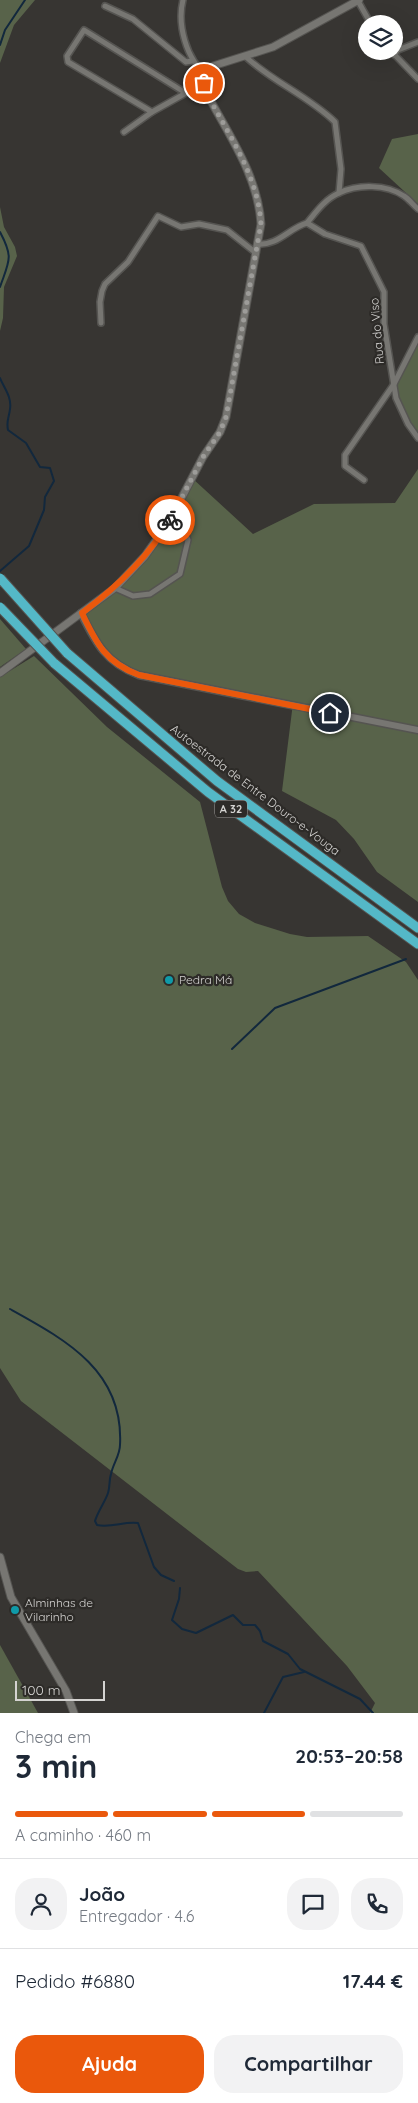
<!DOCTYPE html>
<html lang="pt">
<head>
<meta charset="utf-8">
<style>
	body { margin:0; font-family:Quicksand,sans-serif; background:#f2f2f3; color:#1f2937; height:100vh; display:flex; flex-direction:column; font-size:19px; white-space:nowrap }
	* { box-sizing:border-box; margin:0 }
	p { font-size:16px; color:#747a83 }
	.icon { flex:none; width:28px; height:28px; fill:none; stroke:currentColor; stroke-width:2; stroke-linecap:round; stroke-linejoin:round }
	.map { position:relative; height:1713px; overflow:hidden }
	.sheet { display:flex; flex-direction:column; background:#fff; flex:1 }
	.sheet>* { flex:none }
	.buttons { position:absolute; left:358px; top:15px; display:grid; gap:10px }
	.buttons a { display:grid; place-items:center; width:45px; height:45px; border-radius:50%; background:#fff; box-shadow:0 5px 20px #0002; font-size:25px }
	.scale { position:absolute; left:15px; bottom:12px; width:90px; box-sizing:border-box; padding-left:5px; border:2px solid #d4d3d1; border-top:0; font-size:14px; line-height:18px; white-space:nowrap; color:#d4d3d1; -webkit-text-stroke:4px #2d2b28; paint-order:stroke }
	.pin { position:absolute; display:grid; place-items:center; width:42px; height:42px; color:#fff; margin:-21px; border:2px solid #fff; border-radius:50%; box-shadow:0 1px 5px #0007 }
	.courier { position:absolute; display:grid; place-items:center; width:50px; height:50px; margin:-25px; border:4px solid #ea580c; border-radius:50%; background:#fff; color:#222; box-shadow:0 1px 6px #0007 }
	.headline em { font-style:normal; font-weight:700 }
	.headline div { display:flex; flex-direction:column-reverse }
	.headline { display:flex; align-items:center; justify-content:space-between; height:85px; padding:0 15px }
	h1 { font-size:32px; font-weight:700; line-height:38px }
	.bar { display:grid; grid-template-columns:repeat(4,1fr); gap:8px 5px; align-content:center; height:60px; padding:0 15px }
	.bar i { height:6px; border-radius:4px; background:#e0e1e3 }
	.bar .selected { background:#ea580c }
	.bar p { grid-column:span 4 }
	.line { display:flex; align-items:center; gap:12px; padding:0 15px; border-top:1px solid #e0e1e3 }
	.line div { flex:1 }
	.round { display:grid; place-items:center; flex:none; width:52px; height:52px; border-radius:20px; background:#f2f2f3 }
	.primary-button { display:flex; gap:10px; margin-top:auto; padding:10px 15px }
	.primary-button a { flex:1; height:58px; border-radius:20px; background:#ea580c; color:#fff; font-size:20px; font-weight:700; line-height:58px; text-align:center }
	.primary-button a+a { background:#f2f2f3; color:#1f2937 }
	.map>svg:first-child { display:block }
	.green { fill:#58634a }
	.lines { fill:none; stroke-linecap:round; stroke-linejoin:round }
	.stream { stroke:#12283d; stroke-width:2 }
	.minor-casing { stroke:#555451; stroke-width:8 }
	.tertiary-casing { stroke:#555451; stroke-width:9 }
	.secondary-casing { stroke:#555451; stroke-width:9 }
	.motorway-casing { stroke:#555451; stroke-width:11 }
	.minor { stroke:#777672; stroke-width:5 }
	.tertiary { stroke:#777672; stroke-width:6 }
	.secondary { stroke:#777672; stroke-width:7 }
	.motorway { stroke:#54b8c7; stroke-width:9 }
	.motorway-bridge-casing { stroke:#555451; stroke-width:11; stroke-linecap:butt }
	.motorway-bridge { stroke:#54b8c7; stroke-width:9 }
	.done { stroke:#9d9c99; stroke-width:5; stroke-dasharray:0 9 }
	.route { stroke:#ea580c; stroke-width:6 }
	.culture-dot { fill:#0f9aa8; stroke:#2d2b28; stroke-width:2 }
	.labels { text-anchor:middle; stroke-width:4.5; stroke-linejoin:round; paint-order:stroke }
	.shield { fill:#2d2b28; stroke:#a2a19e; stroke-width:1 }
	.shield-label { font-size:11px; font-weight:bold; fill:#d4d3d1 }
	.street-label { font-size:12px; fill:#d4d3d1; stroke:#2d2b28 }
	.poi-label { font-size:12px; fill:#d4d3d1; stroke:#2d2b28; text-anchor:start }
</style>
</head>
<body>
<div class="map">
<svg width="418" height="1713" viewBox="0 0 418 1713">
	<rect width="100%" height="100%" fill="#373532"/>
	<g class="green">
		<polygon points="0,0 35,0 14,25 0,63"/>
		<polygon points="418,134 418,204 379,168 392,139"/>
		<polygon points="0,207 4,227 15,247 17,256 4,287 3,318 0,331"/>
		<polygon points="418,337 418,438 408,424 394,384"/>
		<polygon points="418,469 418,902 377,872 354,839 336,820 282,791 293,703 139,675 107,657 81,613 115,588 145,556 192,478 253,534 314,504 395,503"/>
		<polygon points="0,619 26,649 0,667"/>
		<polygon points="34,656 107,727 200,802 222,887 228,901 239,914 255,923 290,934 307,937 368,936 406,962 418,980 418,1713 370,1713 375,1703 347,1666 258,1571 246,1572 238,1569 21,1401 0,1368 0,677"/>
		<polygon points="0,1645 38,1713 0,1713"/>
	</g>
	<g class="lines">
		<g class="stream">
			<polyline points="0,45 5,30 25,0"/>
			<path d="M0,232C14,258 9,261 0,287"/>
			<path d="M0,378C4,388 12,397 10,409C9,418 6,421 8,430L26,443L40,467L50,468L54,481L45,497L44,510L29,546L0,571"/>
			<polyline points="232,1049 275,1008 406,959"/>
			<path d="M10,1309C66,1340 124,1371 120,1445C120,1455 113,1464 111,1474C109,1480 110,1487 108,1493C105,1502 98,1511 95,1521L97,1525C112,1528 124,1521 138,1523L154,1567L161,1575L174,1581"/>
			<polyline points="180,1588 179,1599 172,1620 182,1629 196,1633 233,1615 243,1625 255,1625 260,1631 263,1641 288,1654 300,1669 360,1699 373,1713"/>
			<polyline points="264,1713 283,1677 304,1672"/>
		</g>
		<defs>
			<g id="minor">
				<path d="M183,0C177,24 186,60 207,75"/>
				<polyline points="358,1 371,24"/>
				<polyline points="105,6 133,19 186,62 192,61"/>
				<polyline points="391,51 418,79"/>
				<polyline points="394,55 398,50 418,42"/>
				<path d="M246,57C273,82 308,96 335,122L341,169L339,193"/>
				<polyline points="184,92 84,30 67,56 68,62 152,112 204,83"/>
				<polyline points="124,132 152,112"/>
				<path d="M307,223C316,212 325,199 339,193C358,184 386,184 404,196C409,199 413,205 418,209"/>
				<path d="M257,244C278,246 289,228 307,223L325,234L361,246L384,292V324L396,398L408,424L418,438"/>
				<polyline points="101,323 100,302 102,291 105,284 128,262 158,216 181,227 199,224 227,230 256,253"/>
				<polyline points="364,480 345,466 345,455 394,384 418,337"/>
				<polyline points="115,588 133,596 150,594 180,574 188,540 176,508"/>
			</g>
			<path id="tertiary" d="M81,613C96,643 106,663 139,675L418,730"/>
			<g id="secondary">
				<path d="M0,673L115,588L145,556L169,522L203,457L220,432L226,417L261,224C258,175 228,134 206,92L204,83L213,66L273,47L359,0"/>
				<polyline points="0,1557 11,1597 66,1691 74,1713"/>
			</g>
			<g id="motorway">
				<polyline points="67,653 217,781 418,928"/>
				<polyline points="54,663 208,792 418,944"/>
			</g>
		</defs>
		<use href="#minor" class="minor-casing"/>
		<use href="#tertiary" class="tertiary-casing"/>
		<use href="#secondary" class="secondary-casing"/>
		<use href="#motorway" class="motorway-casing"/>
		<use href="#minor" class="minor"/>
		<use href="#tertiary" class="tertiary"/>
		<use href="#secondary" class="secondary"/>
		<use href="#motorway" class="motorway"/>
		<defs>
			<g id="motorway-bridge">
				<polyline points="0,578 67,653"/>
				<polyline points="0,607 54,663"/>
			</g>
		</defs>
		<use href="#motorway-bridge" class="motorway-bridge-casing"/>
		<use href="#motorway-bridge" class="motorway-bridge"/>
	</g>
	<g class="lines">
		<path class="done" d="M170,520L203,457L220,432L226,417L261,224C258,175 228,134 206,92L204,83"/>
		<path class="route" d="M170,520C148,558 117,587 82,613C96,643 106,663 139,675L330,713"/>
	</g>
	<g class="culture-dot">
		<circle cx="169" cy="980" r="5"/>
		<circle cx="15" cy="1610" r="5"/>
	</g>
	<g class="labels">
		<rect class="shield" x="215" y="800.5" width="32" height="17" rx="4"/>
		<g class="shield-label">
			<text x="231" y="813">A 32</text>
		</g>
		<g class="street-label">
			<text transform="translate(377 331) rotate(-95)" y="4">Rua do Viso</text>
			<text transform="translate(255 790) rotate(37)" y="4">Autoestrada de Entre Douro-e-Vouga</text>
		</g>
		<g class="poi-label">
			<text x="179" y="984">Pedra Má</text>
			<text x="25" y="1607">Alminhas de<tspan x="25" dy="14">Vilarinho</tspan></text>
		</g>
	</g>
</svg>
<div class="buttons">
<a><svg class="icon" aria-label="layers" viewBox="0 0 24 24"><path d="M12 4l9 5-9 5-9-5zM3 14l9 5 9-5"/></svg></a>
</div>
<div class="scale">100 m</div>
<div class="pin" style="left:204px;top:83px;background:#ea580c"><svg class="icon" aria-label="bag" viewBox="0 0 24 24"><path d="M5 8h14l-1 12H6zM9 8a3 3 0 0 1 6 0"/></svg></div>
<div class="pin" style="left:330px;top:713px;background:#1f2937"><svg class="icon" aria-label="home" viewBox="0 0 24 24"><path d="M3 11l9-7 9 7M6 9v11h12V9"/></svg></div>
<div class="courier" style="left:170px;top:520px"><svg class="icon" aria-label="bike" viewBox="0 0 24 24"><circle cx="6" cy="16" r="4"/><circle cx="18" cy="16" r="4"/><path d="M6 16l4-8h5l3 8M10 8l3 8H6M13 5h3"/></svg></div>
</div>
<section class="sheet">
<div class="headline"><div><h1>3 min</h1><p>Chega em</p></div><em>20:53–20:58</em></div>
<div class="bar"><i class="selected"></i><i class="selected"></i><i class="selected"></i><i></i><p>A caminho · 460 m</p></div>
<div class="line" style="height:90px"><a class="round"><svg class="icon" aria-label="person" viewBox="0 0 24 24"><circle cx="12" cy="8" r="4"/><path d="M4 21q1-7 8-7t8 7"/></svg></a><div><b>João</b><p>Entregador · 4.6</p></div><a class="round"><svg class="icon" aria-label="chat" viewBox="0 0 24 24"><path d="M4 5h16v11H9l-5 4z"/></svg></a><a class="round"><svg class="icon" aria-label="phone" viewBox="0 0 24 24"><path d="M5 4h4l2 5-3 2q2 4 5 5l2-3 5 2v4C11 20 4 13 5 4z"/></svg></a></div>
<div class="line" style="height:65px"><div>Pedido #6880</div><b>17.44 €</b></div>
<div class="primary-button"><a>Ajuda</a><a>Compartilhar</a></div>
</section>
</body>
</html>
